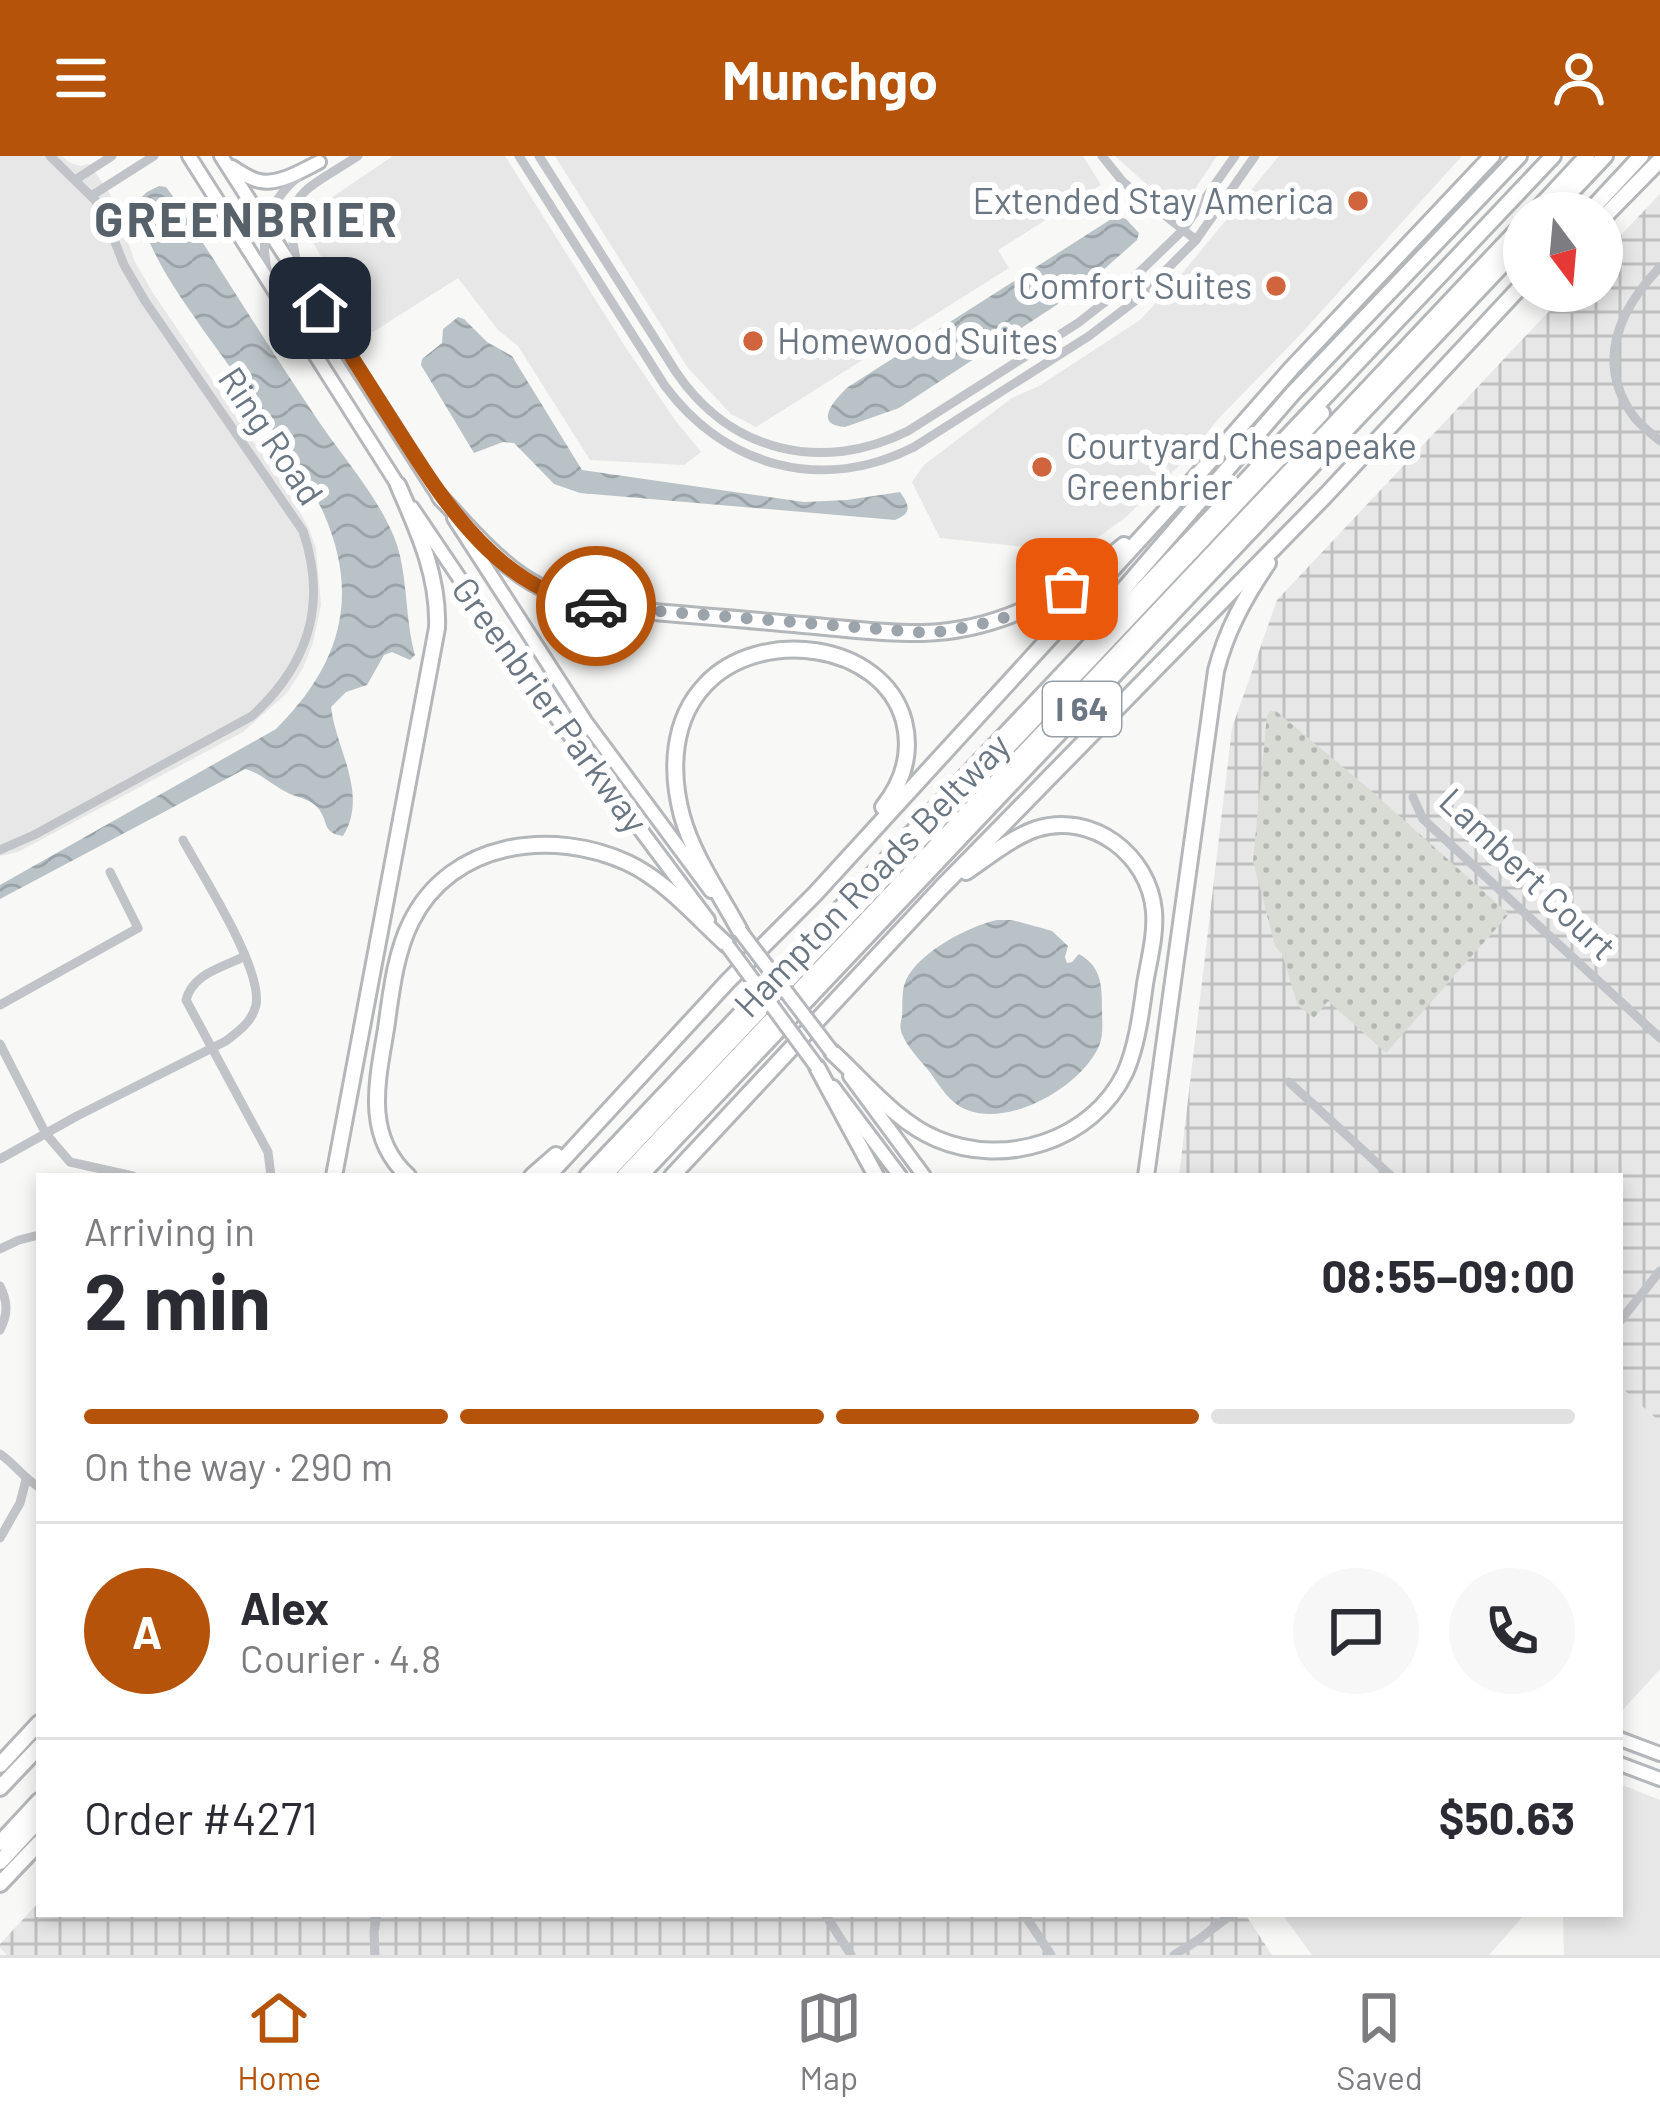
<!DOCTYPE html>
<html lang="en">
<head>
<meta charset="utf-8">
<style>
	body { margin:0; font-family:Barlow,sans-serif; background:#f7f7f7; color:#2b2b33; height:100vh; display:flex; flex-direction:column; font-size:45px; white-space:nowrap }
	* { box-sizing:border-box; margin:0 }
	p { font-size:39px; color:#7c7c81 }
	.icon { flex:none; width:66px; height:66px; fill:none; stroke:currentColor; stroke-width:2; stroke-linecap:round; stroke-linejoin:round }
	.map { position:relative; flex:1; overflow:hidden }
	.drawer { position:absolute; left:36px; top:1017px; width:1587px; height:744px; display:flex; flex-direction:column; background:#fff; border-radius:0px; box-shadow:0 6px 18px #0003 }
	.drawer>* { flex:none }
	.needle { width:78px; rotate:164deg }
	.controls { position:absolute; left:1503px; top:36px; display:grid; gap:24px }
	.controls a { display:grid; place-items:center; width:120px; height:120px; border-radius:50%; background:#fff; box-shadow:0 6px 18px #0003; font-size:60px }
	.pin { position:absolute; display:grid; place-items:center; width:102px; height:102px; color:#fff; margin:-51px; border-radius:24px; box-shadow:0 6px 18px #0006 }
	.courier { position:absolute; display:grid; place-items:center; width:120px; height:120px; margin:-60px; border:9px solid #b45309; border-radius:50%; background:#fff; color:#222; box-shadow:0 3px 15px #0007 }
	.summary em { font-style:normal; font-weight:700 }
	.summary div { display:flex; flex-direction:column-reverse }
	.summary { display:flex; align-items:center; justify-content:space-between; height:204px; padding:0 48px }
	h1 { font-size:78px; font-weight:700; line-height:90px }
	.bar { display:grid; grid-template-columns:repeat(4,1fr); gap:18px 12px; align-content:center; height:144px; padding:0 48px }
	.bar i { height:15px; border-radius:9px; background:#e1e1e2 }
	.bar .current { background:#b45309 }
	.bar p { grid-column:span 4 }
	.line { display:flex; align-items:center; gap:30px; padding:0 48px; border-top:3px solid #e1e1e2 }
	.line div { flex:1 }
	.round { display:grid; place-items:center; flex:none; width:126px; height:126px; border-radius:63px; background:#f7f7f7 }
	header { display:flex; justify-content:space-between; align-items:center; height:156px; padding:0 48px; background:#b45309; color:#fff; font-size:54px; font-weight:700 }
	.tab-bar { display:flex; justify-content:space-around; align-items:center; height:168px; border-top:3px solid #e1e1e2; background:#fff; font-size:33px; color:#7c7c81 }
	.tab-bar a { display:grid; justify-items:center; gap:6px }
	.tab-bar .current { color:#b45309 }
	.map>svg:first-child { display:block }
	.built { fill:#e6e7e6 }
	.industrial { fill:url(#industrial-grid) }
	.green { fill:url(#green-dots) }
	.water { fill:url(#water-waves) }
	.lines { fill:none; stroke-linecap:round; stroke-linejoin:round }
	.major-casing { stroke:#b4b7bb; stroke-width:18 }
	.highway-casing { stroke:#b3b7ba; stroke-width:20 }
	.minor { stroke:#c0c3c7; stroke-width:9 }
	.major { stroke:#fff; stroke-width:12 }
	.highway { stroke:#fff; stroke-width:14 }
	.major-bridge-casing { stroke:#b4b7bb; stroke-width:18; stroke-linecap:butt }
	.major-bridge { stroke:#fff; stroke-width:12 }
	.done { stroke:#9ca4ab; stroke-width:12; stroke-dasharray:0 21.6 }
	.route { stroke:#b45309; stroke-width:15 }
	.poi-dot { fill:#d0643d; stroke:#fff; stroke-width:4.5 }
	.labels { text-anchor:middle; stroke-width:12; stroke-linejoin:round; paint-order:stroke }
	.shield { fill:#fff; stroke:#97a0a8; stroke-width:3 }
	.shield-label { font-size:33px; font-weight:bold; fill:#6a7783 }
	.poi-label { font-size:36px; fill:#6a7783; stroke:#fff; text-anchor:end }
	.street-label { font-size:36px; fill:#6a7783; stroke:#fff }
	.district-label { font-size:48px; font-weight:bold; letter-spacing:3px; fill:#576169; stroke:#fff }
</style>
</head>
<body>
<header><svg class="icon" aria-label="menu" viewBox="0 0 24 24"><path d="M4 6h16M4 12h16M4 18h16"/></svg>Munchgo<svg class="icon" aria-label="person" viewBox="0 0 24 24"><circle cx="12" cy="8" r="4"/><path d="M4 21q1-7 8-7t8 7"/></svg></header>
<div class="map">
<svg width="1660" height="1799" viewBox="0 0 1660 1799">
	<defs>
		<pattern id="industrial-grid" width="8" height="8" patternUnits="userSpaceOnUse" patternTransform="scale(3)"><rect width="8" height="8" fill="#e6e7e6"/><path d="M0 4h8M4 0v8" fill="none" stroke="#bec0c0"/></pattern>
		<pattern id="green-dots" width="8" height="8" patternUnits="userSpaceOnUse" patternTransform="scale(3)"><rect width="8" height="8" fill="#d8dcd5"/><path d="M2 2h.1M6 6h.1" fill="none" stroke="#b3b7b2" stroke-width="1.8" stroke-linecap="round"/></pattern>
		<pattern id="water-waves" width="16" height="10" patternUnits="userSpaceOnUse" patternTransform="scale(3)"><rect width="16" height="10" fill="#b9c3c7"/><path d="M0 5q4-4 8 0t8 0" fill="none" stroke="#9aa3a7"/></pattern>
	</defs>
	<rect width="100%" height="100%" fill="#f8f8f6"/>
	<g class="built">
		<polygon points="0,0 62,0 70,7 81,10 90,8 112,41 135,106 153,137 294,345 309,373 316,392 321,449 313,487 303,512 287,537 243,576 18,696 0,700"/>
		<polygon points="393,0 505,0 624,189 675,264 701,296 684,309 590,304 518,190 498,174 458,122 373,176 364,175 306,74 308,64 316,52"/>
		<polygon points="555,0 1083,0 1101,29 998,94 1009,112 756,271 731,258 688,212"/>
		<polygon points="1115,0 1217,0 1179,57"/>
		<polygon points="1279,0 1462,0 1298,181 1219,262 1186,303 1126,361 1083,392 1071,396 940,382 912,326 924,309 1012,242 1039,230 1140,164 1170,132"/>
		<polygon points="1620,1230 1660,1266 1660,1513 1620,1557"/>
		<polygon points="1620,1628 1660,1644 1660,1799 1564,1799 1563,1758 1620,1758"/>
		<polygon points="1282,1758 1525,1758 1489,1799 1312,1799"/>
	</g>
	<g class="industrial">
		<polygon points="1660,38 1660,1266 1620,1230 1620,1020 1179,1020 1232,572 1277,444 1568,135 1602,135 1602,99"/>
		<polygon points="39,1746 39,1758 1245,1758 1272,1799 7,1799 0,1792 0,1788"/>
	</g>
	<polygon class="green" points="1271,555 1276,555 1368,632 1509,758 1386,897 1328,845 1314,862 1298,850 1282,798 1275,790 1253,705 1267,559"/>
	<g class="water">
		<path d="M159,30L166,31L172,39C219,111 265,185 313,257C339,297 382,344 397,389C408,424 405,463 415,499L410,504L392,496L384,499L367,529L346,536L331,551C336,594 369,638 343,680C322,677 329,666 318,652C310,643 300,642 290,638C274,631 261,617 245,613L0,743V729L276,573C339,510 361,443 324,358C316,339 302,321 291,303C266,261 238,222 209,182C179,139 148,98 136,46L147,36Z"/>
		<path d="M1116,60L1126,63L1139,77L1137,84L1084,131L899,252L845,271C811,269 836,242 848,231Z"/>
		<path d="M458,161L464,163L487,186L512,200L582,314L804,346L847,344L900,336C910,350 912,357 895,364L580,337L554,328L514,287L503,286L474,297L421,209L422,203L442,187L443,173Z"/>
		<path d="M997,764H1012L1052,775L1068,790L1065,801L1067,807L1072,806L1079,798C1102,811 1102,830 1102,854C1102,866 1104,878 1099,890C1081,931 1010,971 967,954C949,947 940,930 929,915C920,904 907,891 902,878C899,870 901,867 902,860C903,848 901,835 906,824C919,796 969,770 997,764Z"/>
	</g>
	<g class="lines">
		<defs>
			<g id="major">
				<polyline points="189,0 401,334"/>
				<polyline points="221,0 442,345"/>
				<path d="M232,11C240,16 251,24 260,25C279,29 303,14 319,6"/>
				<polyline points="412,352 524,518 708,764"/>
				<polyline points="454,362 585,565 711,735"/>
				<polyline points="850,920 924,1020"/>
				<polyline points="833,931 900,1020"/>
				<polyline points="1620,1583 1660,1598"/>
				<polyline points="1620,1608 1660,1623"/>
			</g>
			<g id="highway">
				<polyline points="1534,57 1587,0"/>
				<polyline points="1551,57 1605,0"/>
				<polyline points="1588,57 1641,0"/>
				<polyline points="1602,63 1660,4"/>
				<path d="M440,341C498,404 528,442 617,453C679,458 741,463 803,469C843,472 883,478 923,477C1000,475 1067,438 1124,389"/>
				<polyline points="1113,457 1123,434 1293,237 1519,0"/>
				<path d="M740,775C720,738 693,700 682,660C670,615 672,564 705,529C758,471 882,485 904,565C912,597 903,626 883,651"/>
				<path d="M832,896C864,925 896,966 937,983C1005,1012 1092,985 1125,917C1137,890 1141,857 1145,828C1149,804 1156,779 1154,755C1149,699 1092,655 1036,673C1011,682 988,701 966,716"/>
				<polyline points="817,911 876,1020"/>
				<path d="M334,1020L437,472C439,420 418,375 398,329"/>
				<path d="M408,1020C364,980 377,926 386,873C391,838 395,798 411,766C451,685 552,672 628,707C666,725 696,761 727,789"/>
				<polyline points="532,1020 556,999"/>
				<polyline points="548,1020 728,825 815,738 1173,347 1291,213 1492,0"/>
				<polyline points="587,1020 1553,0"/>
				<polyline points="604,1020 1322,257"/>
				<polyline points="624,1020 1524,67"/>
				<polyline points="640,1020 1524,86"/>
				<polyline points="672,1020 941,732 1326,339 1524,127"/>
				<path d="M1146,1020L1216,515C1226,475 1245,441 1268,407"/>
				<polyline points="0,1609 39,1567"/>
				<polyline points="0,1632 39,1591"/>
				<polyline points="0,1687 39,1645"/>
				<polyline points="0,1706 39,1664"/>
				<polyline points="0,1728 39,1687"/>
			</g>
		</defs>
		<use href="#major" class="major-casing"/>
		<use href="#highway" class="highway-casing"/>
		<g class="minor">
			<path d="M519,0L665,230C726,312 823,337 914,291L1089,180L1135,145L1196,84L1255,0"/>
			<path d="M539,0L676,216C730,296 822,318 908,275L1078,167L1123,132L1182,75L1235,0"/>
			<polyline points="1102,0 1123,26 1196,84"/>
			<polyline points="75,24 112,0"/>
			<polyline points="91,40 154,0"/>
			<path d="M1660,111C1620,153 1595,204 1632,258C1639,269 1651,277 1660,285"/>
			<path d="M299,116C280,37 296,40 358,0"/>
			<path d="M268,118C259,80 266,47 298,21"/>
			<polyline points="1413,641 1423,663 1660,882"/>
			<path d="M0,694L34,679L252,560C308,509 328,449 303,375L145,145L124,109L104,58L95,44L50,0"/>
			<path d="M245,800C222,812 193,817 186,844L268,996L271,1020"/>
			<polyline points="0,849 138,772 110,716"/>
			<polyline points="0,888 46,978 70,1006 133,1020"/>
			<polyline points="1289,926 1391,1020"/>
			<path d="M0,1003L77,960L226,885C239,875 252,866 256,849C263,813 202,719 183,684"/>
			<polyline points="0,1093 19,1084 39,1079"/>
			<path d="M0,1130C8,1146 8,1158 0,1174"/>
			<polyline points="1620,1165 1660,1115"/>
			<path d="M0,1298C15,1308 23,1322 39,1331"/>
			<polyline points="0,1382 20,1347 26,1324"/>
			<polyline points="825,1758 851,1799"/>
			<polyline points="1024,1758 1051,1799"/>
			<polyline points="375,1799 374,1776 377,1758"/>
			<polyline points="1174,1799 1198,1784 1232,1758"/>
		</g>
		<use href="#major" class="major"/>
		<use href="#highway" class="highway"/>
		<defs>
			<g id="major-bridge">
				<polyline points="740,775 832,896"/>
				<polyline points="727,789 817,911"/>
			</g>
		</defs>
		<use href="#major-bridge" class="major-bridge-casing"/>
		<use href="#major-bridge" class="major-bridge"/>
	</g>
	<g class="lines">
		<path class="done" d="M596,450L927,477C975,472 1026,459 1067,433"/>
		<path class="route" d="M320,152C347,193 373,235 400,277C447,351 502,436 596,450"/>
	</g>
	<g class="poi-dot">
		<circle cx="1358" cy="45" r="12"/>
		<circle cx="1276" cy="130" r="12"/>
		<circle cx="753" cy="185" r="12"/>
		<circle cx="1042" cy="311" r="12"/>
	</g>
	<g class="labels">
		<rect class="shield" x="1043" y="526" width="78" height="54" rx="9"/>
		<g class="shield-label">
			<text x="1082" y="565">I 64</text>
		</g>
		<g class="poi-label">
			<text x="1334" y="58">Extended Stay America</text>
			<text x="1252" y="143">Comfort Suites</text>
			<text x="777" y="198" text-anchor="start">Homewood Suites</text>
			<text x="1066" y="303" text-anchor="start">Courtyard Chesapeake<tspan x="1066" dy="41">Greenbrier</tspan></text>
		</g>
		<g class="street-label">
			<text transform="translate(271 280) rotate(56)" y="13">Ring Road</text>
			<text transform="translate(550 549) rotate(54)" y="13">Greenbrier Parkway</text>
			<text transform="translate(1528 718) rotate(44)" y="13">Lambert Court</text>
			<text transform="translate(872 719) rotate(-46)" y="13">Hampton Roads Beltway</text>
		</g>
		<g class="district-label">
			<text x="247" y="81">GREENBRIER</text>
		</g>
	</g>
</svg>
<div class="controls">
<a><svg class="needle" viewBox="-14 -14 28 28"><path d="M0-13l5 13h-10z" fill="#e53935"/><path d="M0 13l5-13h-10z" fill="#7c7c81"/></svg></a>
</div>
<div class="pin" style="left:1067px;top:433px;background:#ea580c"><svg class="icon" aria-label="bag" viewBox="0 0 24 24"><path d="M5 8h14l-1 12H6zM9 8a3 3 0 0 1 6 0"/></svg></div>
<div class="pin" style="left:320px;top:152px;background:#1f2937"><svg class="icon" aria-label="home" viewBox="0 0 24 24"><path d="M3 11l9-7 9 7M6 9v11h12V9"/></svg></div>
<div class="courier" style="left:596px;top:450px"><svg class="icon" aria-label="car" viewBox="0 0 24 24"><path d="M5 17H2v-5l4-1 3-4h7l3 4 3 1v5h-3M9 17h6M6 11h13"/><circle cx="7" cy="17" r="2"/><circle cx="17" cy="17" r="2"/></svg></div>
<section class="drawer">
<div class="summary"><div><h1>2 min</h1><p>Arriving in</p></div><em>08:55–09:00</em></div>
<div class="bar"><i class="current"></i><i class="current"></i><i class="current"></i><i></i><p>On the way · 290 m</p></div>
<div class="line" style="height:216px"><b class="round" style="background:#b45309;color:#fff">A</b><div><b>Alex</b><p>Courier · 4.8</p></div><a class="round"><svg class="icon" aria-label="chat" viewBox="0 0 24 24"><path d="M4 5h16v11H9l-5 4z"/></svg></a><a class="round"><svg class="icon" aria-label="phone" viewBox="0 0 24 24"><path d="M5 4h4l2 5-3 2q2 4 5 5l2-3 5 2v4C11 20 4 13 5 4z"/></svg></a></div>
<div class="line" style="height:156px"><div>Order #4271</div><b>$50.63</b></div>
</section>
</div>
<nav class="tab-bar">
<a class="current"><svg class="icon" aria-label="home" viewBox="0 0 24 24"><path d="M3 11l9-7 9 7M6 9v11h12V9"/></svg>Home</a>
<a><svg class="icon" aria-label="map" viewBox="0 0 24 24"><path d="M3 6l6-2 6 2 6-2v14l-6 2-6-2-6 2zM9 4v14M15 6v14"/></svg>Map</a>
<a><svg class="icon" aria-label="saved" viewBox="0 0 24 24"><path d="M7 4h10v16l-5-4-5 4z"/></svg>Saved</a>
</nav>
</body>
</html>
